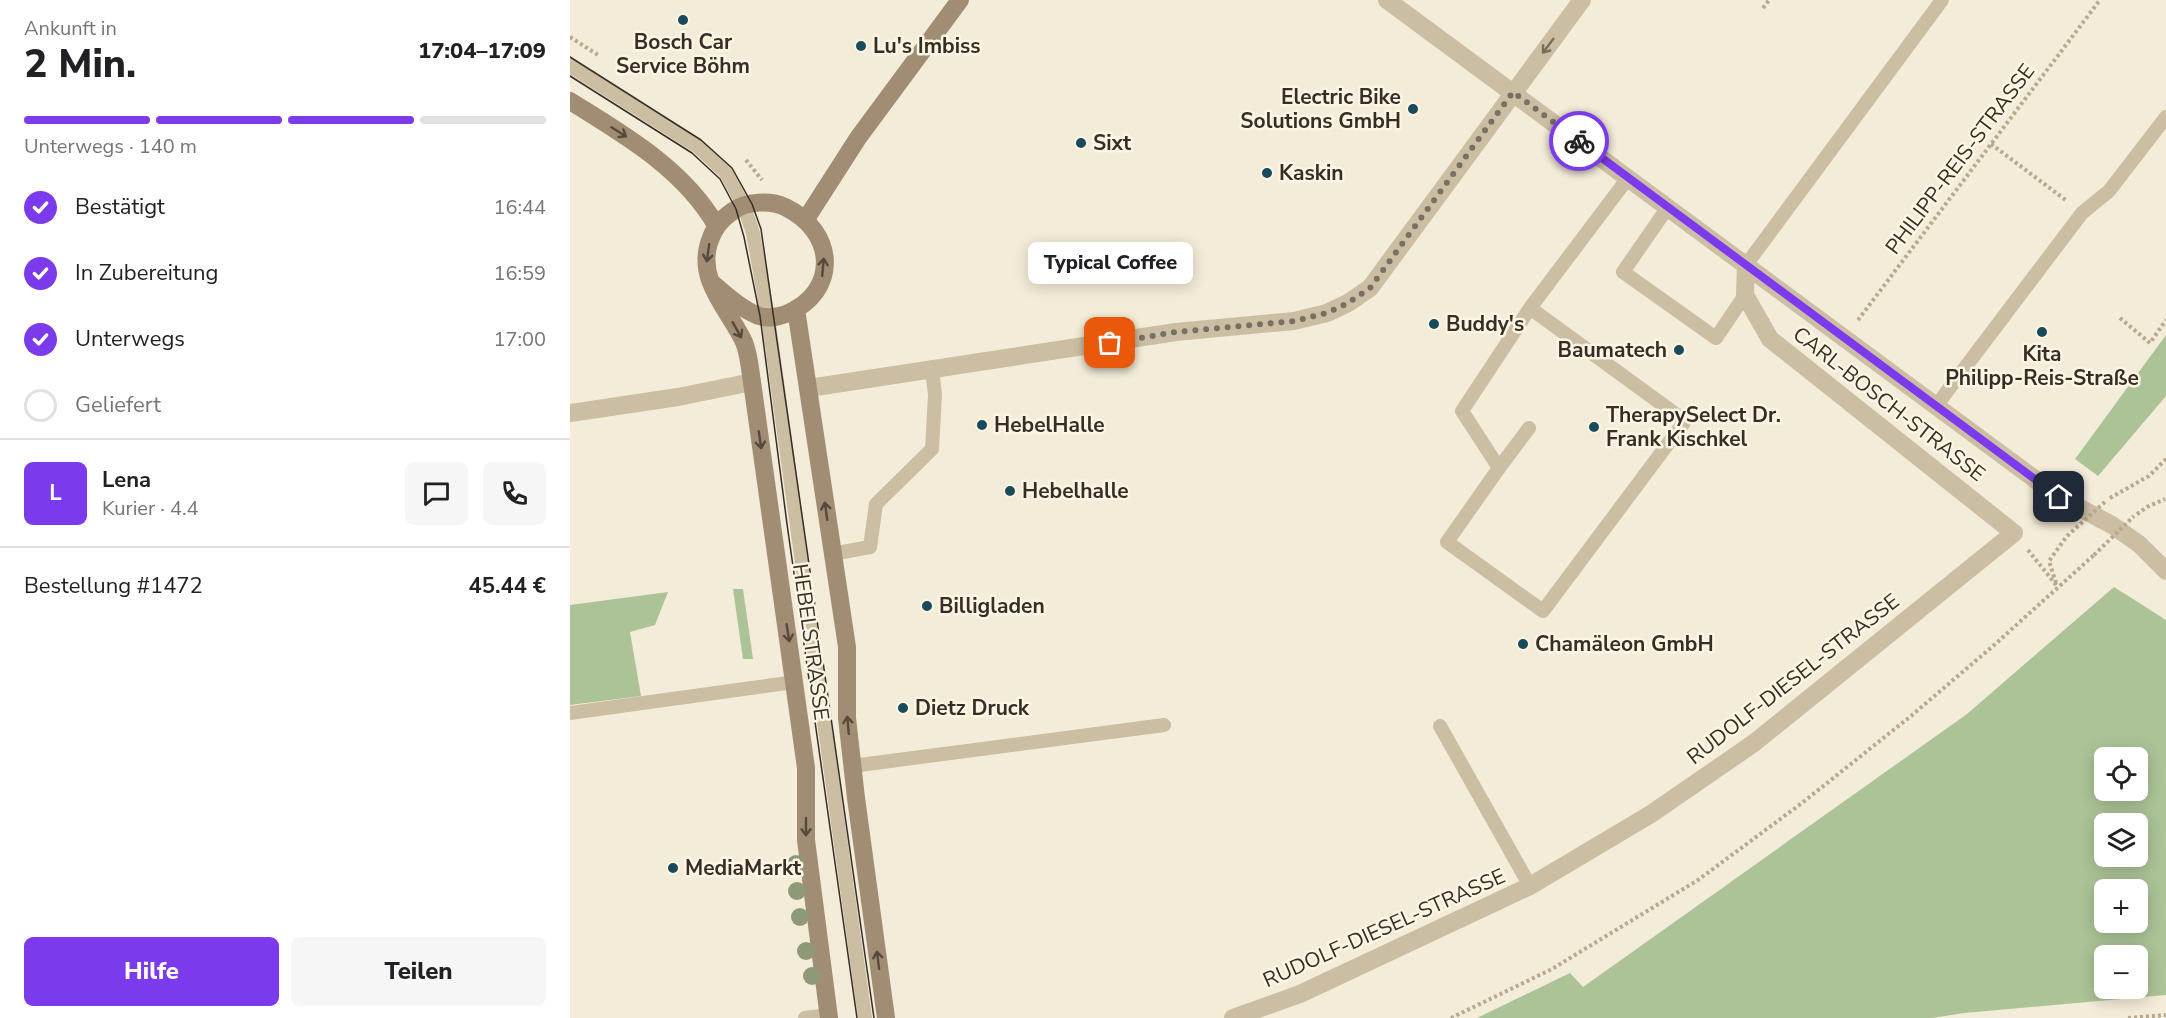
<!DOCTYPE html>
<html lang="de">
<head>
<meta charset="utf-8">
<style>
	body { margin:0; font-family:"Nunito Sans",sans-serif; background:#f6f6f6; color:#202124; height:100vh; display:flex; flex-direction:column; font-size:22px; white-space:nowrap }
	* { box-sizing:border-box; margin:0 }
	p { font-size:20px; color:#757577 }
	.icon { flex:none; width:33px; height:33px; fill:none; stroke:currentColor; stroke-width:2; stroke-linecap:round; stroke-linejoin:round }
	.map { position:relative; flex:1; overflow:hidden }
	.drawer { display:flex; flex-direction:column; background:#fff; width:570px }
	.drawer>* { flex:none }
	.controls { position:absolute; left:1524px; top:747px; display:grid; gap:12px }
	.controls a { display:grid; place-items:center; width:54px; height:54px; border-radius:9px; background:#fff; box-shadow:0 3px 15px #0003; font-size:30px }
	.pin { position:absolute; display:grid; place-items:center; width:51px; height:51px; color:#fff; margin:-26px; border-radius:12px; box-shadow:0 3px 9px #0006 }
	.courier { position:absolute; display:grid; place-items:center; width:60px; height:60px; margin:-30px; border:4px solid #7c3aed; border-radius:50%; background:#fff; color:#222; box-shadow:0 2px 8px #0007 }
	.bubble { position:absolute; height:42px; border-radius:9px; background:#fff; box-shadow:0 3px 15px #0003; font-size:20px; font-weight:800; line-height:42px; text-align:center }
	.headline em { font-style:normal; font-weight:800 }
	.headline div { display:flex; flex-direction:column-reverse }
	.headline { display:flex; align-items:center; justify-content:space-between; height:102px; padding:0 24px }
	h1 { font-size:39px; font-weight:800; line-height:45px }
	.bar { display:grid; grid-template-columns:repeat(4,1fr); gap:9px 6px; align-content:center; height:72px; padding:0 24px }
	.bar i { height:8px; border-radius:4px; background:#e0e0e0 }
	.bar .selected { background:#7c3aed }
	.bar p { grid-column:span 4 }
	.line { display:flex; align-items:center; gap:15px; padding:0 24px; border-top:2px solid #e0e0e0 }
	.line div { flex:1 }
	.round { display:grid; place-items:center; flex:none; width:63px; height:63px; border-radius:9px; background:#f6f6f6 }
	ol { padding:0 24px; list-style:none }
	li { display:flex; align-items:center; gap:18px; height:66px }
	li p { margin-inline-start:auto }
	li .icon { padding:6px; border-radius:50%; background:#7c3aed; color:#fff; stroke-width:4 }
	li:last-child { color:#757577 }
	li i { width:33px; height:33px; border:3px solid #e0e0e0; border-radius:50% }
	.primary-button { display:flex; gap:12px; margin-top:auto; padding:12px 24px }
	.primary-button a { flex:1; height:69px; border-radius:9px; background:#7c3aed; color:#fff; font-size:24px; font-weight:800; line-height:69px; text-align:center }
	.primary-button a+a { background:#f6f6f6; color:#202124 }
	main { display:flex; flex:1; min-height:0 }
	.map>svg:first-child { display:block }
	.green { fill:#acc397; fill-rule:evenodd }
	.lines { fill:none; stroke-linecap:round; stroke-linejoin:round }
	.path { stroke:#b8a88d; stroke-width:4; stroke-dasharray:3 3; stroke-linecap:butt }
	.lane { stroke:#ccbea3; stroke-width:14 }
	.street { stroke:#ccbea3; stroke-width:18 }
	.secondary { stroke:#a08d74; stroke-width:18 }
	.tram { stroke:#362e26; stroke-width:1.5 }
	.path-bridge { stroke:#b8a88d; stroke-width:4; stroke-dasharray:3 3; stroke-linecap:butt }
	.tree { fill:#8e9a77 }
	.oneway { stroke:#7a6f5e }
	.oneway2 { stroke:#564a3d }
	.done { stroke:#787064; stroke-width:6; stroke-dasharray:0 10.8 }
	.route { stroke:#7c3aed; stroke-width:8 }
	.poi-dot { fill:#184a5b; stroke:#fbf5e4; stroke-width:2 }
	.labels { text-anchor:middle; stroke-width:5; stroke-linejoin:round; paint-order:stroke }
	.poi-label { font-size:21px; font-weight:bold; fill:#362e26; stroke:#fbf5e4; text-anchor:start }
	.street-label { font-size:21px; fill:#362e26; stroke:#fbf5e4 }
</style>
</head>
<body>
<main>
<section class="drawer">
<div class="headline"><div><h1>2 Min.</h1><p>Ankunft in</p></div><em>17:04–17:09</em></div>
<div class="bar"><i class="selected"></i><i class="selected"></i><i class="selected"></i><i></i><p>Unterwegs · 140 m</p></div>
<ol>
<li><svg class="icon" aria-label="check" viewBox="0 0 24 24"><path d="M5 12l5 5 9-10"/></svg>Bestätigt<p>16:44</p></li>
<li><svg class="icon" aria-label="check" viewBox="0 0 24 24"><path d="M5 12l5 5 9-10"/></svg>In Zubereitung<p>16:59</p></li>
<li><svg class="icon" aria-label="check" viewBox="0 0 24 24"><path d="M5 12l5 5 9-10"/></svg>Unterwegs<p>17:00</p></li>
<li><i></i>Geliefert</li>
</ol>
<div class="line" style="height:108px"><b class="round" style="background:#7c3aed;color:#fff">L</b><div><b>Lena</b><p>Kurier · 4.4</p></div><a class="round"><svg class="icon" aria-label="chat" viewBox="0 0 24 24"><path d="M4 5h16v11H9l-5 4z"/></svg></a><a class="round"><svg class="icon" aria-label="phone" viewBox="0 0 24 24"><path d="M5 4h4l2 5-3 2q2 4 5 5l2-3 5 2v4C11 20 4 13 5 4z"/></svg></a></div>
<div class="line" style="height:78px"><div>Bestellung #1472</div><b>45.44 €</b></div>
<div class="primary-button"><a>Hilfe</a><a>Teilen</a></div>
</section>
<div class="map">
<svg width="1596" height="1018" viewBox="0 0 1596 1018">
	<rect width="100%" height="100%" fill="#f3ecd8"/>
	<g class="green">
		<polygon points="1596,335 1596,396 1528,476 1505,459"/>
		<path d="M1544,587L1596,620V995L1394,1013L1362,1018H907L1000,973L1013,987L1397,714ZM1534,758H1568V790H1534ZM1534,824H1568V856H1534ZM1534,890H1568V922H1534ZM1534,956H1568V988H1534Z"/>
		<polygon points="163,589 173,589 183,659 173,659"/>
		<polygon points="98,592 85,625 60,632 71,696 0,705 0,605"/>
	</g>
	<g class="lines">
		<g class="path">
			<polyline points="1193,8 1199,0"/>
			<polyline points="0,37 28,55"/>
			<polyline points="1421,144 1497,201"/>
			<polyline points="176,160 192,180"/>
			<polyline points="1550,318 1580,343 1596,320"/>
			<polyline points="1288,320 1530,0"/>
			<polyline points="1540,498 1579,476 1596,459"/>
			<polyline points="1567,514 1577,507 1595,499"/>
			<polyline points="1458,550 1487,586"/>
			<polyline points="1486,583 1479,561 1497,536"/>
			<polyline points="881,1018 982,969 1128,880 1232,803 1341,716 1423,646 1524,555"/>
			<polyline points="1558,1018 1596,1015"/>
		</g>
		<g class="lane">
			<polyline points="0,66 127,146 156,173 174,206 183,233 198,317 295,1018"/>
			<polyline points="1098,207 1053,272 1146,338 1175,295"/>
			<polyline points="1176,265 1372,0"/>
			<polyline points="960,308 1115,421 973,611 877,542 929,468 892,411 960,308 1058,178"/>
			<polyline points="1366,406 1512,213 1539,191 1596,117"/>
			<polyline points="929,468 959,428"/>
			<polyline points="262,554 300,547 306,504 362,449 365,395 362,368"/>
			<polyline points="0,713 225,682"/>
			<polyline points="870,726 960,886"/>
			<polyline points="282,766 594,725"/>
			<polyline points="235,1018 259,1015"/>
		</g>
		<g class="street">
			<polyline points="817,0 1489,497 1542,525 1569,544 1596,571"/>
			<polyline points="239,388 606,332 724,321 757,313 778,303 800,288 1012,0"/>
			<polyline points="0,413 108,397 182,382"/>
			<polyline points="663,1018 730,994 960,886 1081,814 1184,743 1444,533 1200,339 1175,295 1176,265"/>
		</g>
		<g class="secondary">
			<path d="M0,101C54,135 113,168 146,225"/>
			<polyline points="236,219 288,138 390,0"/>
			<path d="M141,282C155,294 171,309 189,316C199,319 207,317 216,314C270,292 266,231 215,207C201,200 176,201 163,211C150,220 144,228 139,243C127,281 159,310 174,342C179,354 180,370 182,382L236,768V840L259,1018"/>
			<polyline points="226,309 277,647 277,718 286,798 316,1018"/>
		</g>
		<g class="tram">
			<polyline points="0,57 131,140 162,168 182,204 191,229 304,1018"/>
			<polyline points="0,76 122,153 150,179 166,209 174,237 190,316 217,524 287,1018"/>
		</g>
		<g class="path-bridge">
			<polyline points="1497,536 1537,500"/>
			<polyline points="1524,555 1564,516"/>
		</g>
	</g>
	<g class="tree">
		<circle cx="226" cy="864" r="9"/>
		<circle cx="227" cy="891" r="9"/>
		<circle cx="230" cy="917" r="9"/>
		<circle cx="236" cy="951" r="9"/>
		<circle cx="242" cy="976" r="9"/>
	</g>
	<defs><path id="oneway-shaft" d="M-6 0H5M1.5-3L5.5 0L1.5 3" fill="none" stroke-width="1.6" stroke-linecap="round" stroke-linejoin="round" transform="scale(1.5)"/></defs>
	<use class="oneway" href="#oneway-shaft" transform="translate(978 46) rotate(127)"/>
	<g class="oneway2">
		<use href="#oneway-shaft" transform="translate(49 132) rotate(32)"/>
		<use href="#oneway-shaft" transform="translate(138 253) rotate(98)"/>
		<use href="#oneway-shaft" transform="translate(253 267) rotate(-85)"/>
		<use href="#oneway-shaft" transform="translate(167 330) rotate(61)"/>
		<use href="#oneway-shaft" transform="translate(190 440) rotate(82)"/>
		<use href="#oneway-shaft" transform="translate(256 511) rotate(-98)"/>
		<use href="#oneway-shaft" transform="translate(218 633) rotate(81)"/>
		<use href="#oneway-shaft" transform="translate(278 725) rotate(-95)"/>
		<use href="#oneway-shaft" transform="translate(236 827) rotate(90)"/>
		<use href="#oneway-shaft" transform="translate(308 960) rotate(-97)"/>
	</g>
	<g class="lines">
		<polyline class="done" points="540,343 606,332 724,321 757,313 778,303 800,288 943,92 1009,141"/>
		<polyline class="route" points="1009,141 1489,497"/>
	</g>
	<g class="poi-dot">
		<circle cx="113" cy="20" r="6"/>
		<circle cx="291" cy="46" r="6"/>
		<circle cx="843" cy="109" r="6"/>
		<circle cx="511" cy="143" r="6"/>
		<circle cx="697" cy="173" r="6"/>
		<circle cx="864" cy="324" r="6"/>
		<circle cx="1472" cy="332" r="6"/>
		<circle cx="1109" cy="350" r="6"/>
		<circle cx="412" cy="425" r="6"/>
		<circle cx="1024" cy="427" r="6"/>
		<circle cx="440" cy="491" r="6"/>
		<circle cx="357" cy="606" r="6"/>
		<circle cx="953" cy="644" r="6"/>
		<circle cx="333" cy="708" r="6"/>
		<circle cx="103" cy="868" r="6"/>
	</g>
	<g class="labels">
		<g class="poi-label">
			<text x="113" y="49" text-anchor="middle">Bosch Car<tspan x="113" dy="24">Service Böhm</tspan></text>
			<text x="303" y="53">Lu's Imbiss</text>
			<text x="831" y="104" text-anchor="end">Electric Bike<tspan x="831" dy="24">Solutions GmbH</tspan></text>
			<text x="523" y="150">Sixt</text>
			<text x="709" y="180">Kaskin</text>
			<text x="876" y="331">Buddy's</text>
			<text x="1097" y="357" text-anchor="end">Baumatech</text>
			<text x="1472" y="361" text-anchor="middle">Kita<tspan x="1472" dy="24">Philipp-Reis-Straße</tspan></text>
			<text x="1036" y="422">TherapySelect Dr.<tspan x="1036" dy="24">Frank Kischkel</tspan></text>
			<text x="424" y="432">HebelHalle</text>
			<text x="452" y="498">Hebelhalle</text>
			<text x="369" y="613">Billigladen</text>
			<text x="965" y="651">Chamäleon GmbH</text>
			<text x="345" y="715">Dietz Druck</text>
			<text x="115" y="875">MediaMarkt</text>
		</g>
		<g class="street-label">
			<text transform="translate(1390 159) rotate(-53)" y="7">PHILIPP-REIS-STRASSE</text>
			<text transform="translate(1319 404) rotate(38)" y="7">CARL-BOSCH-STRASSE</text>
			<text transform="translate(241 642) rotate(82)" y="7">HEBELSTRASSE</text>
			<text transform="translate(1223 679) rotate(-38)" y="7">RUDOLF-DIESEL-STRASSE</text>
			<text transform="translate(814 928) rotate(-24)" y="7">RUDOLF-DIESEL-STRASSE</text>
		</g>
	</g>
</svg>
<div class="controls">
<a><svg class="icon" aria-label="locate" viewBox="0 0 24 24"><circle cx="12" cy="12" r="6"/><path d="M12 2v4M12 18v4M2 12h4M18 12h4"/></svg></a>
<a><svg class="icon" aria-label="layers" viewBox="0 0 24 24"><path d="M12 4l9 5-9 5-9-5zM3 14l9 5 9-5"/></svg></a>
<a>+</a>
<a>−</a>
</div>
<div class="pin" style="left:540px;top:343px;background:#ea580c"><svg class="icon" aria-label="bag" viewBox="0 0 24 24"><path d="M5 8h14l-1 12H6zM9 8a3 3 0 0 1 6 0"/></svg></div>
<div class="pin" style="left:1489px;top:497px;background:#1f2937"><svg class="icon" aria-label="home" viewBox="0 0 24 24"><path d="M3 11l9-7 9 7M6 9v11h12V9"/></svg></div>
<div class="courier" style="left:1009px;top:141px"><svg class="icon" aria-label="bike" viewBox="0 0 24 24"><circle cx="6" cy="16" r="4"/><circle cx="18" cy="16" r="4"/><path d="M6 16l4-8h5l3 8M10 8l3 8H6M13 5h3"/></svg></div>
<div class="bubble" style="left:458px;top:242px;width:165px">Typical Coffee</div>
</div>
</main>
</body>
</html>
